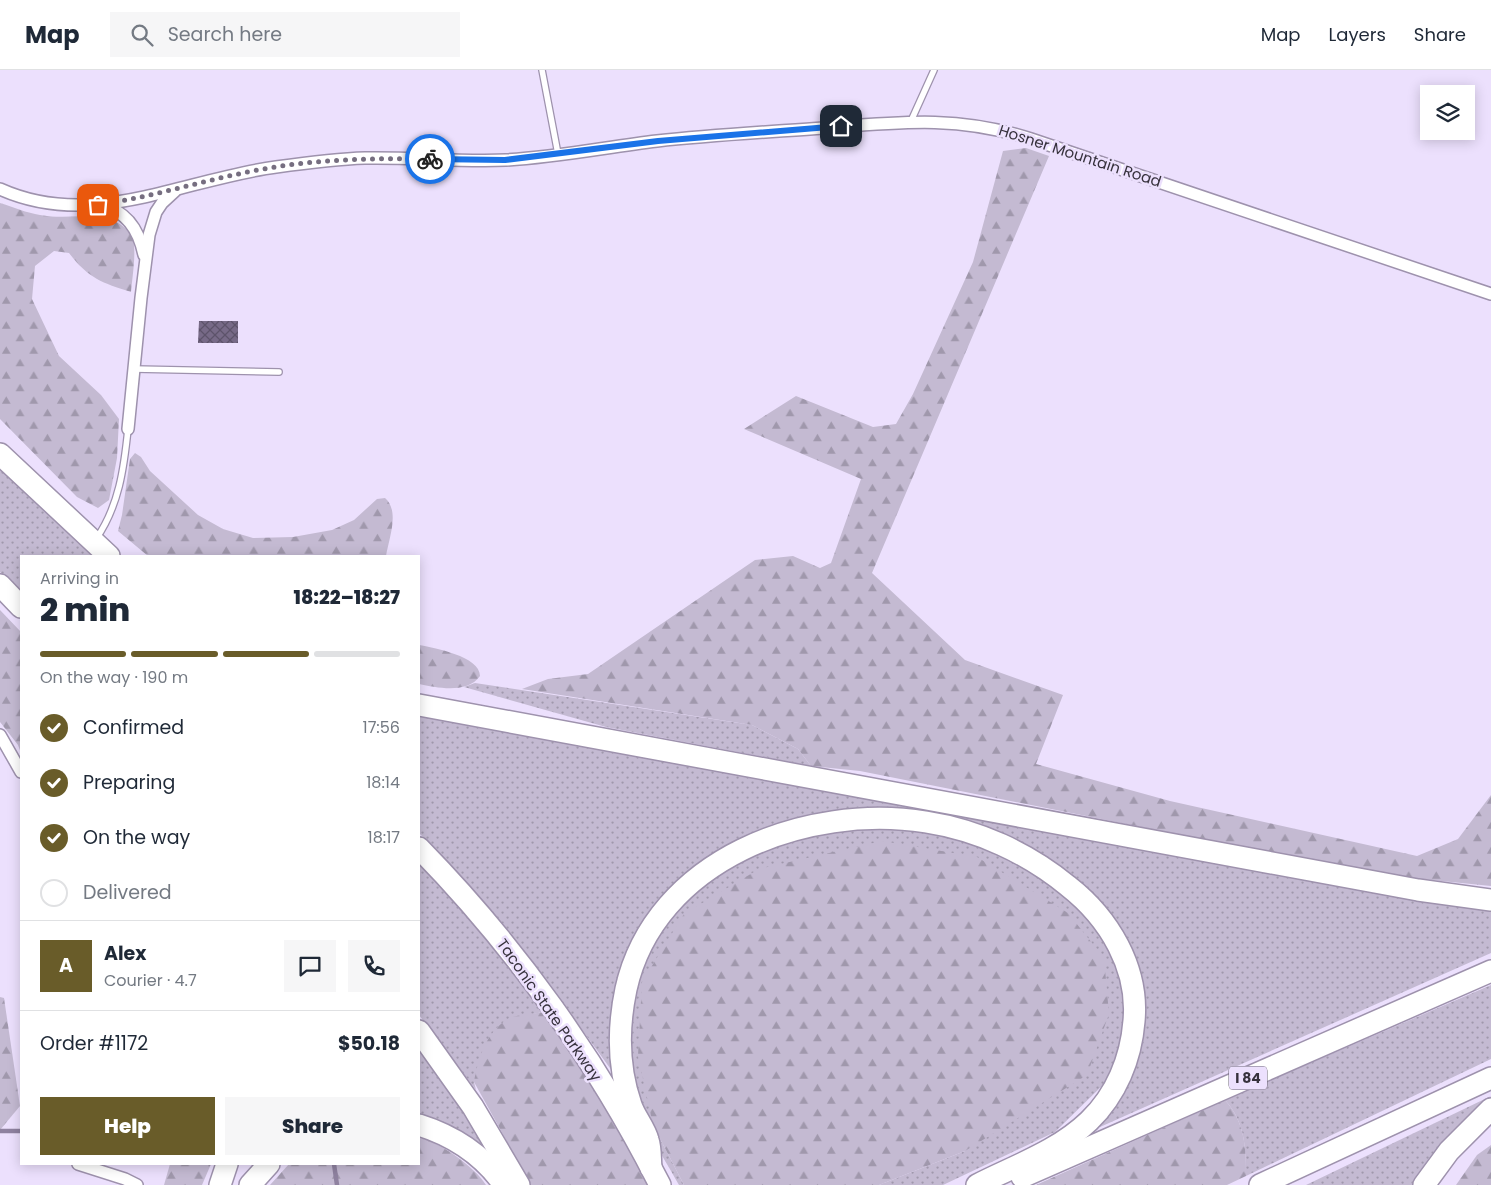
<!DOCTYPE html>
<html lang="en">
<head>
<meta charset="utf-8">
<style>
	body { margin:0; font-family:Poppins,sans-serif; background:#f6f6f7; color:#1f2937; height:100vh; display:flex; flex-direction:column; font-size:19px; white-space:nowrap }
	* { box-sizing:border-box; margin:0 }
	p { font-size:16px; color:#747a83 }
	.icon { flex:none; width:28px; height:28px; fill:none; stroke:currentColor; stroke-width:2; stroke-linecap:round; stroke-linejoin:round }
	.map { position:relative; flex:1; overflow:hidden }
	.details { position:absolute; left:20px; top:485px; width:400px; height:610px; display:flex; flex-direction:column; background:#fff; border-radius:0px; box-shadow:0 2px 12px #0003 }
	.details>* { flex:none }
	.buttons { position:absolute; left:1420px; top:15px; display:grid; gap:10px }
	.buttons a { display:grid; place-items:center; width:55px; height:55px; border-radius:0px; background:#fff; box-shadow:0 2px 12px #0003; font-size:25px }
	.pin { position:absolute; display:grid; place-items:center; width:42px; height:42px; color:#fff; margin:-21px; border-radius:10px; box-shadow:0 2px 8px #0006 }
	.courier { position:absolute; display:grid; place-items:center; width:50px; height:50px; margin:-25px; border:4px solid #1a73e8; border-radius:50%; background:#fff; color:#222; box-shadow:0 1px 6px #0007 }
	.headline em { font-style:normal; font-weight:800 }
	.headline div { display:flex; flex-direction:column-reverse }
	.headline { display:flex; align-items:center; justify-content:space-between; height:85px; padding:0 20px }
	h1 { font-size:32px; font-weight:800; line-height:38px }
	.bar { display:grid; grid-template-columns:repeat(4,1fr); gap:8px 5px; align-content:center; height:60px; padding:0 20px }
	.bar i { height:6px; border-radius:4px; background:#e0e1e3 }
	.bar .current { background:#695c29 }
	.bar p { grid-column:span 4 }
	.line { display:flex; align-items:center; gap:12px; padding:0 20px; border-top:1px solid #e0e1e3 }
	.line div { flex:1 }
	.round { display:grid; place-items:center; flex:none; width:52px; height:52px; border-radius:0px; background:#f6f6f7 }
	ol { padding:0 20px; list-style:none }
	li { display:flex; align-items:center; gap:15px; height:55px }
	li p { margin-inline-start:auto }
	li .icon { padding:5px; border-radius:50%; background:#695c29; color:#fff; stroke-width:4 }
	li:last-child { color:#747a83 }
	li i { width:28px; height:28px; border:2px solid #e0e1e3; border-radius:50% }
	.primary-button { display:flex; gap:10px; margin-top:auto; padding:10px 20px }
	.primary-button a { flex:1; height:58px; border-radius:0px; background:#695c29; color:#fff; font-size:20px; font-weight:800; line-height:58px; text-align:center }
	.primary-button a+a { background:#f6f6f7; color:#1f2937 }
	header { display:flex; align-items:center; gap:30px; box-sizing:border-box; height:70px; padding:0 25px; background:#fff; border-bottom:1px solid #e0e1e3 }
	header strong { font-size:24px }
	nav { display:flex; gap:28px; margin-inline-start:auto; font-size:18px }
	.search { width:350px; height:45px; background:#f6f6f7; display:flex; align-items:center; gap:12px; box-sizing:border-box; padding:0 18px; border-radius:0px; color:#747a83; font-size:19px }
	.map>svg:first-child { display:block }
	.grass { fill:url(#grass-dots) }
	.forest { fill:url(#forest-firs) }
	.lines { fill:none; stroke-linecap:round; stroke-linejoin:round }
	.stream { stroke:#8f82a0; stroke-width:4.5 }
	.building { fill:url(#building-cross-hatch) }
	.lane-casing { stroke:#9e92ad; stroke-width:8 }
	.street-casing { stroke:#9e92ad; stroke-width:14 }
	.highway-casing { stroke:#9e92ad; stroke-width:24 }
	.lane { stroke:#fff; stroke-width:5.5 }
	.street { stroke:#fff; stroke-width:11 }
	.highway { stroke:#fff; stroke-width:21 }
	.done { stroke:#766e80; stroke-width:5; stroke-dasharray:0 9 }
	.route { stroke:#1a73e8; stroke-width:6 }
	.labels { text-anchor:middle; stroke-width:5; stroke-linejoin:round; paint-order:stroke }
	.shield { fill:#ece0fd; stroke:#6d6676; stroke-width:1 }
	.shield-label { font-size:14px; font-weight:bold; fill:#36313c }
	.street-label { font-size:15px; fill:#36313c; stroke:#ece0fd }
</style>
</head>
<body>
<header>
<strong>Map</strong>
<div class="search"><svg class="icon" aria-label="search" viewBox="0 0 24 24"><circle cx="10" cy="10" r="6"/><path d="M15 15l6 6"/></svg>Search here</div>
<nav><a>Map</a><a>Layers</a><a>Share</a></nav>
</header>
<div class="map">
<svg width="1491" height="1115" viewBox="0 0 1491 1115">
	<defs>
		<pattern id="grass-dots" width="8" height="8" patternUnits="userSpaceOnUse" patternTransform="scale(1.25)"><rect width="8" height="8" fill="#c4bad2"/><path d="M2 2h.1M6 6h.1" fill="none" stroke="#a098ac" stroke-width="1.8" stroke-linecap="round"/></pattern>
		<pattern id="forest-firs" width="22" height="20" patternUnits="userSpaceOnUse" patternTransform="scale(1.25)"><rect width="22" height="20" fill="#c4bad2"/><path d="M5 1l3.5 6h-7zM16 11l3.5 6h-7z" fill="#a098ac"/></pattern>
		<pattern id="building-cross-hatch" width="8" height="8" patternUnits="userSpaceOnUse" patternTransform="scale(1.25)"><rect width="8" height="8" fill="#776a87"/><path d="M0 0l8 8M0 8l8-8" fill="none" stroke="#5d536a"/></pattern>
	</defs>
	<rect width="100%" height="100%" fill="#ece0fd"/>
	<g class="grass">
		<polygon points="0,396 94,486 21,486 21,524 0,502"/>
		<polygon points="475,613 752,655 798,679 811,696 606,657 464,617"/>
		<path d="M419,640L1491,834V883L1100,1057L1099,1053L1136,983L1118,855L1094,825L1037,784L952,750L757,766L639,863L615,1005C554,921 493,837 419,763Z"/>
		<path d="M881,755L934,759L1029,794L1102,858L1128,925L1127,962L1105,1013L1055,1062L943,1115H879L965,1081L653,1055L684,1115H679C662,1084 639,1051 631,1016C612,921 661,820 751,782C770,774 800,764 820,760C840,757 861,757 881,755Z"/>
		<polygon points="419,793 484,863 543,942 509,949 474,1012 476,1020 419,945"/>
		<path d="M1491,915V989L1246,1106C1246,1078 1245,1052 1225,1030Z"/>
		<polygon points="419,974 498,1091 419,1045"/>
		<polygon points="1491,1026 1416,1115 1306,1115"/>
	</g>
	<g class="forest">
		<polygon points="1026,78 1049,86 872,503 965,590 1063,625 1036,694 1170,731 1417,786 1458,769 1491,725 1491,816 1382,805 860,701 811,696 798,679 752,655 522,619 548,609 588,604 755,490 793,486 820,498 831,493 861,409 744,359 796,326 873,357 896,354 913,324 973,192 1003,81"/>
		<path d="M0,133C13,137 27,143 40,145C68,151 113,137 131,165C138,175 132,209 131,222C102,213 88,208 69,183L54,181L35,196L32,229L59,286L101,325L119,349L117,388L109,430L98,438L77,427L0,349Z"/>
		<path d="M135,383L141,387L150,401L198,445L223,459L253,468L293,467L332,460L354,450L377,429L385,428C400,441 389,468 386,486H148L118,461L122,445L130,389Z"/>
		<polygon points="0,540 21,562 21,683 18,675 0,652"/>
		<path d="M419,575C434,578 480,586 480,606C467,624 438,618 419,614Z"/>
		<polygon points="882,771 977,787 1068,843 1104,888 1109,944 1087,1005 965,1081 879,1115 684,1115 653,1055 638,986 642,912 684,844 759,799"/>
		<polygon points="0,927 4,928 20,1036 0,1060"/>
		<path d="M543,942C581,998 619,1054 648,1115H531L474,1012C478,989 486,962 508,949C517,944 533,944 543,942Z"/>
		<path d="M1225,1030C1245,1052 1246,1078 1246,1106L1227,1115H1036Z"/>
		<path d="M419,1068C439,1071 476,1098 486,1115H270L289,1094H419Z"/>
		<polygon points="1491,1075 1491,1115 1456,1115 1477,1085"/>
		<polygon points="170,1094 211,1094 202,1115 164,1115"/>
	</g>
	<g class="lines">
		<g class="stream">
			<polyline points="0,1061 21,1061"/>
			<polyline points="334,1094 337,1115"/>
		</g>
	</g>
	<polygon class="building" points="199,251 238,251 238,273 198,273"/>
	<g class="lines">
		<defs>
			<g id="lane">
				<polyline points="542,0 558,84"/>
				<polyline points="911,51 934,0"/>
				<polyline points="134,299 279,302"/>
				<path d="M96,469C119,436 124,398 128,359"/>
			</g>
			<g id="street">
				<path d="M0,119C93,161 183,109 276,97C305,93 335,89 365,88C412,87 459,92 506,90C557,87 607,77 657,71C712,65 768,62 824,58C899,52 958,45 1031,69L1491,224"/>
				<path d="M102,136C127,141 139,161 144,185"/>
				<polyline points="128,359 141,228 149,165 156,142 162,133 175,121"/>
				<polyline points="0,665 21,702"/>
				<polyline points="78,1094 125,1109 137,1115"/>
			</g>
			<g id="highway">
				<polyline points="0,384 109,486"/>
				<polyline points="0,515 21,537"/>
				<polyline points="419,635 1418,820 1491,830"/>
				<path d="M419,778C515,876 598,992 660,1115"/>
				<polyline points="419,961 473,1037 519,1115"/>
				<path d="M419,1055C454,1066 483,1085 504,1115"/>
				<path d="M651,1098C650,1089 651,1079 648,1070C645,1058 635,1047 631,1035C618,998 618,957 626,919C655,789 807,733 926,752C978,760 1028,783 1068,816C1109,848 1139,898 1134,951C1131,989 1116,1025 1089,1051C1058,1081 1014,1096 977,1115"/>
				<polyline points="1022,1107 1491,901"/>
				<polyline points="220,1115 227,1094"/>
				<polyline points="250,1115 269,1094"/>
				<polyline points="1260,1115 1491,1008"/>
				<polyline points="1424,1115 1449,1081 1491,1039"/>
			</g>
		</defs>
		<use href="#lane" class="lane-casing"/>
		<use href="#street" class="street-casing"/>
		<use href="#highway" class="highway-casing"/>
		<use href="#lane" class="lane"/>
		<use href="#street" class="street"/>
		<use href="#highway" class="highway"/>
	</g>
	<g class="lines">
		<path class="done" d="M98,135C152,127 204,110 258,100C315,89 372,88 430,89"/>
		<polyline class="route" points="430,89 505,90 658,71 841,56"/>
	</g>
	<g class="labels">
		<rect class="shield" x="1229" y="996.5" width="38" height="23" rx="4"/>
		<g class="shield-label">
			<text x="1248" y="1013">I 84</text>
		</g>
		<g class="street-label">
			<text transform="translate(1080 86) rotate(18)" y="5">Hosner Mountain Road</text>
			<text transform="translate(549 940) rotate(55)" y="5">Taconic State Parkway</text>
		</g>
	</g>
</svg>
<div class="buttons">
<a><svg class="icon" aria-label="layers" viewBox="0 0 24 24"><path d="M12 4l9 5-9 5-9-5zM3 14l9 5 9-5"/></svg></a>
</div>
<div class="pin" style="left:98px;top:135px;background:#ea580c"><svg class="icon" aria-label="bag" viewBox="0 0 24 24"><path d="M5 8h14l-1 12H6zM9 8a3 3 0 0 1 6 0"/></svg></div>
<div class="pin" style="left:841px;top:56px;background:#1f2937"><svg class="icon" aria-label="home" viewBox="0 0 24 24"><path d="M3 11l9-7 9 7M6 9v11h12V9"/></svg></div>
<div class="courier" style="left:430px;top:89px"><svg class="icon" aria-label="bike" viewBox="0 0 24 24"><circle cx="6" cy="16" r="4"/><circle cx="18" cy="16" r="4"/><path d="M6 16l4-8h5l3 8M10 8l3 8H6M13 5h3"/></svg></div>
<section class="details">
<div class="headline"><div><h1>2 min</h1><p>Arriving in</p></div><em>18:22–18:27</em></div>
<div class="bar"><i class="current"></i><i class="current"></i><i class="current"></i><i></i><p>On the way · 190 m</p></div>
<ol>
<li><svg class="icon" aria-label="check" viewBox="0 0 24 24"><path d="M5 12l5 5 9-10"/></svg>Confirmed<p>17:56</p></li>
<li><svg class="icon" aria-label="check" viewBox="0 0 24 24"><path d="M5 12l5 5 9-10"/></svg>Preparing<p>18:14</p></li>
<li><svg class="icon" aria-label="check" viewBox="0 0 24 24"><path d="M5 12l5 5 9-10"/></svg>On the way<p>18:17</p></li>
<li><i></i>Delivered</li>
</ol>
<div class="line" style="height:90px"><b class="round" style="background:#695c29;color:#fff">A</b><div><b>Alex</b><p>Courier · 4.7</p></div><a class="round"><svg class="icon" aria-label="chat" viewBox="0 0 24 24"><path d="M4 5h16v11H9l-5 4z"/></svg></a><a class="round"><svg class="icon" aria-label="phone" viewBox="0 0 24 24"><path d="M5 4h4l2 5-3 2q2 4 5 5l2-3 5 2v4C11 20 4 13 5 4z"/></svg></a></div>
<div class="line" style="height:65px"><div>Order #1172</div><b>$50.18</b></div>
<div class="primary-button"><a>Help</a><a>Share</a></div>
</section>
</div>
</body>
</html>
